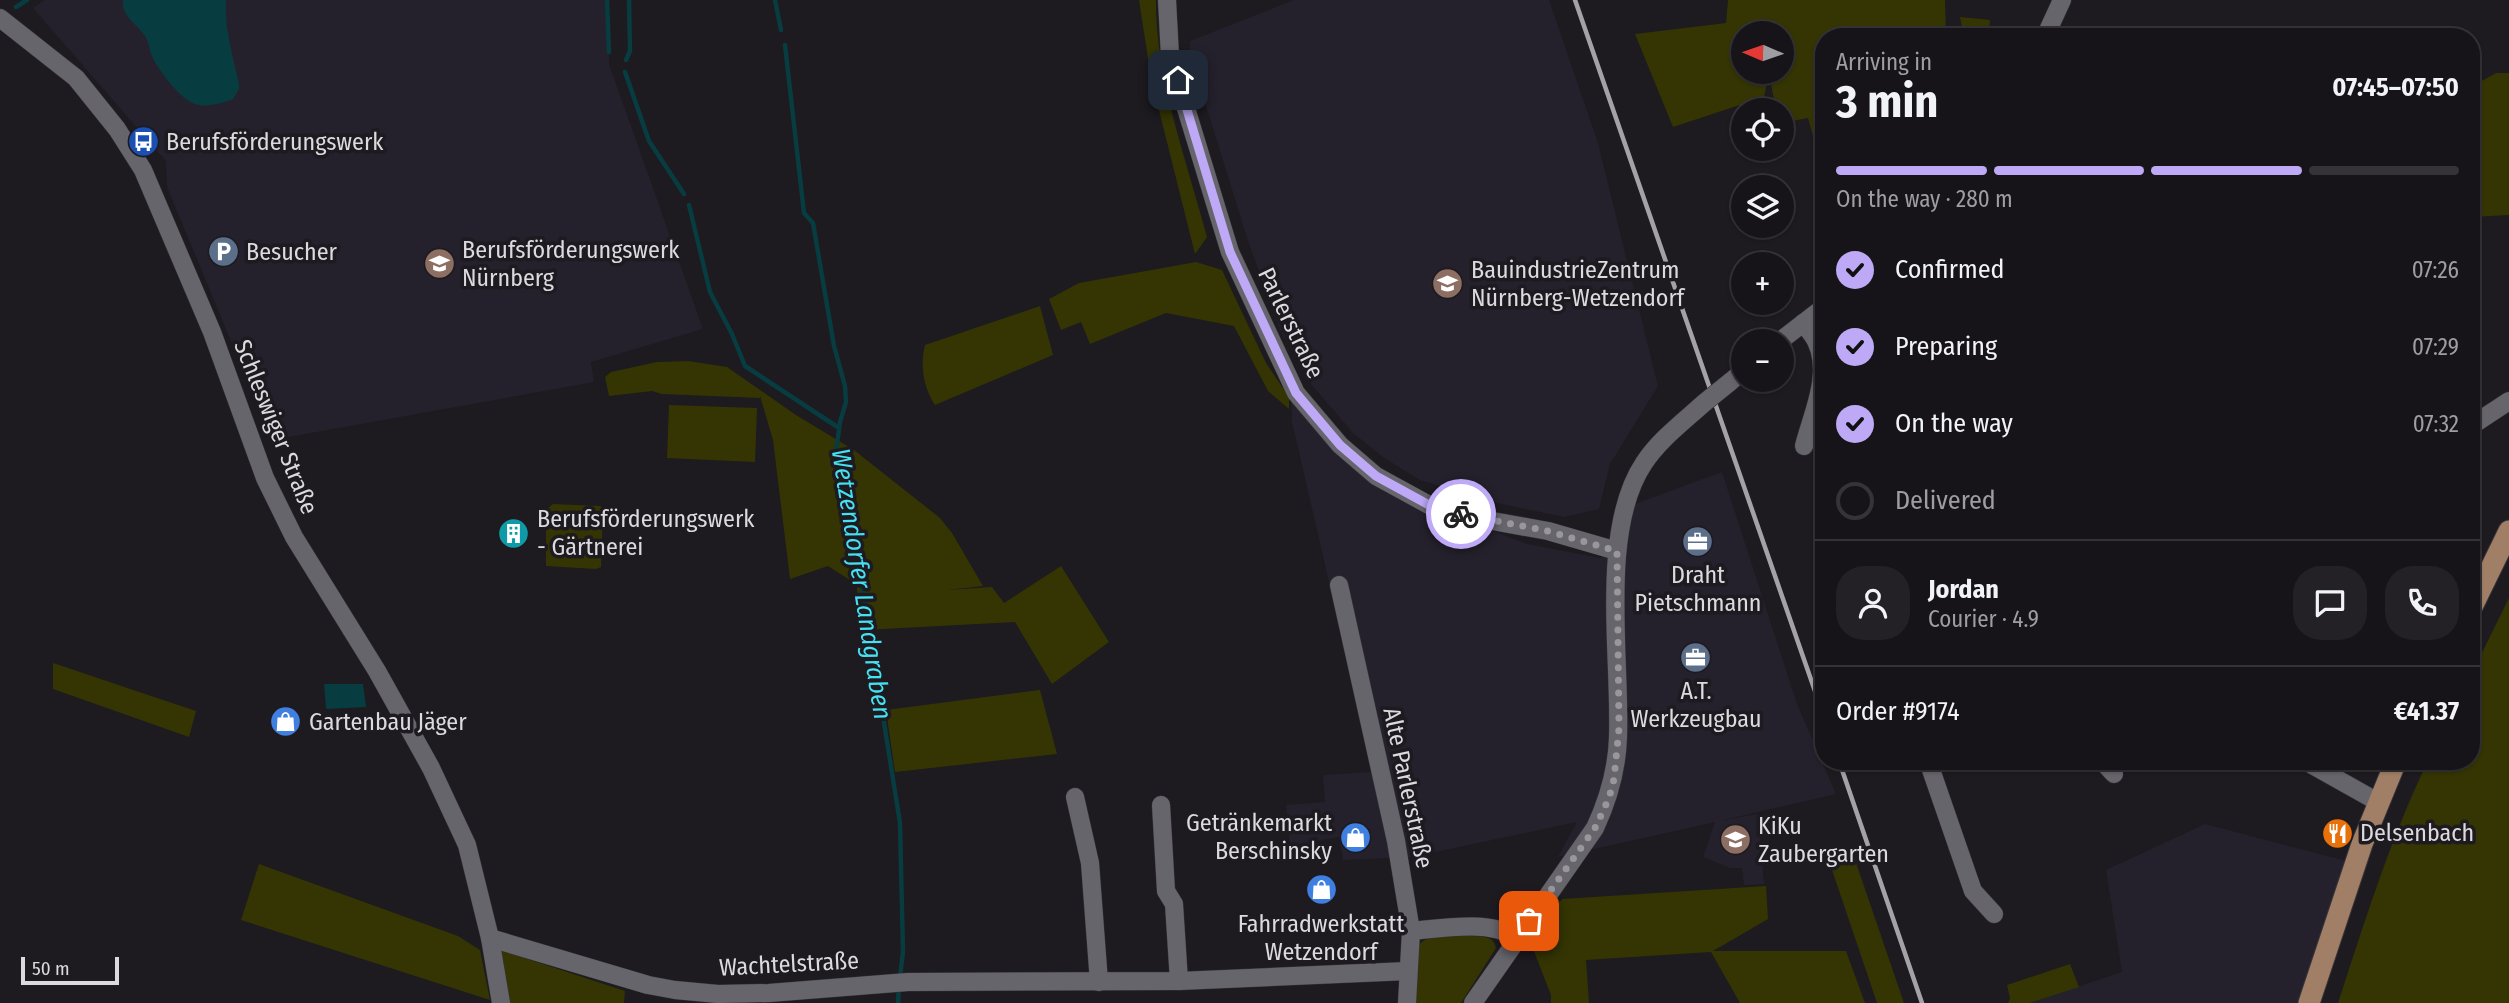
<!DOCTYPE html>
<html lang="en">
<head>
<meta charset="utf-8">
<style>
	body { margin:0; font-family:"Fira Sans Condensed",sans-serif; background:#232125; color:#f1f3f6; height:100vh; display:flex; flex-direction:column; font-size:26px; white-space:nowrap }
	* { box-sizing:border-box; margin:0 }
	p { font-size:23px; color:#9e9ea2 }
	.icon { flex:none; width:38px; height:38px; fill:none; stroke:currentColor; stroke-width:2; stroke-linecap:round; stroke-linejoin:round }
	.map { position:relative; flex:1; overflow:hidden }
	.drawer { position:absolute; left:1815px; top:28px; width:665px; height:742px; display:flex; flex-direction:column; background:#161418; border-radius:28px; box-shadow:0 2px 5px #0004,0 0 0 2px #353337 }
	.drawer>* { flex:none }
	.needle { width:46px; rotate:272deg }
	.fabs { position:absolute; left:1731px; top:21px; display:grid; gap:14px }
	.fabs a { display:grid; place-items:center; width:63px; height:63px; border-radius:50%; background:#161418; box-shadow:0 2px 5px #0004,0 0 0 2px #353337; font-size:35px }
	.scale { position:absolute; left:21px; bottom:18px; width:98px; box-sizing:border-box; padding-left:7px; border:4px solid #dcdade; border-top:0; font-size:19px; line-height:24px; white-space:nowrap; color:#dcdade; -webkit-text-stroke:5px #1d1a20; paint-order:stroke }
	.pin { position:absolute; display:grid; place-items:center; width:60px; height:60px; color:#fff; margin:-30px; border-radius:14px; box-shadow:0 4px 10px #0006 }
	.courier { position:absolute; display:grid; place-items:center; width:70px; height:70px; margin:-35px; border:5px solid #bda9f5; border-radius:50%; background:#fff; color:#222; box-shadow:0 2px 9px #0007 }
	.summary em { font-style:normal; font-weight:700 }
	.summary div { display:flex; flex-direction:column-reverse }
	.summary { display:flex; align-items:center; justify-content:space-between; height:119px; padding:0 21px }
	h1 { font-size:46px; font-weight:700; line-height:52px }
	.bar { display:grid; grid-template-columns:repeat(4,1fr); gap:10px 7px; align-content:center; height:84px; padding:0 21px }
	.bar i { height:9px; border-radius:5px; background:#353337 }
	.bar .current { background:#bda9f5 }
	.bar p { grid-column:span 4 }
	.line { display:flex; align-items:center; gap:18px; padding:0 21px; border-top:2px solid #353337 }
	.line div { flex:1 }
	.round { display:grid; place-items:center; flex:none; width:74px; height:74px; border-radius:28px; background:#232125 }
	ol { padding:0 21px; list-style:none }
	li { display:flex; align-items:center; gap:21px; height:77px }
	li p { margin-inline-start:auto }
	li .icon { padding:7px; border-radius:50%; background:#bda9f5; color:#111; stroke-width:4 }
	li:last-child { color:#9e9ea2 }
	li i { width:38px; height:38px; border:4px solid #353337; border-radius:50% }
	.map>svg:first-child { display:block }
	.built { fill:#25212c }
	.green { fill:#343503; fill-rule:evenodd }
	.water { fill:#073c41 }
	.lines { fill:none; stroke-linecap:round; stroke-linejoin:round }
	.stream { stroke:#073c41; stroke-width:4.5 }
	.minor-casing { stroke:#363539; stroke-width:19 }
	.major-casing { stroke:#363539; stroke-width:23 }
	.minor { stroke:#67656c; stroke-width:18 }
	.major { stroke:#a17f66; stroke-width:21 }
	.rail { stroke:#a4a2a7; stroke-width:4.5 }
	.minor-bridge-casing { stroke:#363539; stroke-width:19; stroke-linecap:butt }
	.minor-bridge { stroke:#67656c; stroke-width:18 }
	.done { stroke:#99979c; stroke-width:7; stroke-dasharray:0 12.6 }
	.route { stroke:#bda9f5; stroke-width:9 }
	.labels { text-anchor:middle; stroke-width:7; stroke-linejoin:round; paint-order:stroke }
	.poi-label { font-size:24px; fill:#dcdade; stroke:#1d1a20; text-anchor:start }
	.street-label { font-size:24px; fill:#dcdade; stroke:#1d1a20 }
	.water-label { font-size:26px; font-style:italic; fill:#45e1f2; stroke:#1d1a20 }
</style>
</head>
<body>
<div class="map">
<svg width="2509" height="1003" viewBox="0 0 2509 1003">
	<rect width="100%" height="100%" fill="#1d1a20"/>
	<g class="built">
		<polygon points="45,0 609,0 609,64 703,329 591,362 594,382 272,440 167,187 166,161 33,8"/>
		<polygon points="1294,0 1549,0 1598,143 1658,386 1610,464 1599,509 1564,517 1487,501 1420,480 1384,458 1353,433 1312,385 1280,330 1247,238 1190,54 1190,41"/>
		<polygon points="1291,398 1381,489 1527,544 1601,558 1635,504 1722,472 1797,704 1836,794 1719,821 1758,814 1764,884 1744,885 1742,868 1730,868 1703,857 1715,822 1558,857 1577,822 1412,857 1343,860 1339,837 1290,846 1286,805 1325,802 1323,775 1373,772 1292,422"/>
		<polygon points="2205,824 2346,861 2300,1003 2030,1003 2122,972 2106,870"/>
	</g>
	<g class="green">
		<path d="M1139,0H1156C1155,76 1187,162 1207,237L1195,254L1151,78Z"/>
		<path d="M1728,0H1945L1946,37H1824L1823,173L1808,118L1782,123V110H1776L1769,74L1764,97L1673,127L1635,34L1726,23ZM1743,33H1782V72H1743Z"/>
		<polygon points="1960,17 1990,20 1989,32 2024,36 1964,37"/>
		<polygon points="2496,73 2509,73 2509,215 2471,217 2471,80 2480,82"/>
		<polygon points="1196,262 1222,270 1266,363 1289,397 1289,409 1268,391 1234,326 1166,313 1090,344 1081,322 1061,330 1049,299 1079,283"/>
		<path d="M1040,306L1053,355L935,405C923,387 920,365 925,345Z"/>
		<polygon points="688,361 727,367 796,415 854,450 940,518 952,533 983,586 947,590 992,587 1004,603 1061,566 1109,642 1052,684 1015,622 864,630 856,584 828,566 790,579 773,440 760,396 760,398 662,394 652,391 609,396 605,377 611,372 657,362"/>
		<polygon points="669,405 757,408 755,462 667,458"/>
		<polygon points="553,504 600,506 603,508 601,567 596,569 546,566 546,510"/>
		<path d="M2509,598V1003H2338C2365,921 2390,839 2428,761H2471V675Z"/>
		<polygon points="53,663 196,711 189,737 53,689"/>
		<polygon points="1040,690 1057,754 895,772 886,710"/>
		<polygon points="1852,851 1904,1003 1877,1003 1829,861"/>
		<polygon points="259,864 458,936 480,950 490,1000 241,920"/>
		<polygon points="1766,886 1768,919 1713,951 1846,951 1865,1003 1740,1003 1711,952 1586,960 1589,1003 1551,1003 1551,995 1530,941 1562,899"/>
		<path d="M1474,936C1484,937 1494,936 1496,948L1461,1003H1415L1417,947C1429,931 1456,935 1474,936Z"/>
		<polygon points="497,949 625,991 624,1003 507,1003"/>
		<polygon points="2070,964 2079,987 2030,1003 2008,1003 2010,998 2007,985"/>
	</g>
	<g class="water">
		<path d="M123,0H226C224,28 233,56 239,84V89L233,99C224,103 205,108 195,104C181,100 158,70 152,56C149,50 149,41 145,36C137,24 121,16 123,0Z"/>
		<polygon points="324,684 363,684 366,707 326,709"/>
	</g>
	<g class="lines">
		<g class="stream">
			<polyline points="607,0 609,52"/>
			<polyline points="775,0 781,30"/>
			<polyline points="16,7 27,0"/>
			<polyline points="785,45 804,213 813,223 834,346 845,386 846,402 840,422 836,452 840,470 845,478 900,823 903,952 900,977"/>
			<polyline points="626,60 630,51 629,0"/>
			<polyline points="625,72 649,141 684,194"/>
			<polyline points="689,205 710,292 732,334 745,366 839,428"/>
			<polyline points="898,1003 899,986"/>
		</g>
		<defs>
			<g id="minor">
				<polyline points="1167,0 1170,56 1222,226 1230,252 1296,393 1340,445 1376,476 1429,505 1476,518 1548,531 1617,551"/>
				<polyline points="0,18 76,78 117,129 143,170 212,332 265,478 294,537 377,671 431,768 467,845 490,938 501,1003"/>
				<polyline points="2045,37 2062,0"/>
				<path d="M1803,323C1808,329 1813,335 1816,341C1832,374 1812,414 1804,446"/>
				<polyline points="1780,341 1824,307"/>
				<polyline points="1730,382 1743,371"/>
				<polyline points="2471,426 2509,401"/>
				<polyline points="1339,585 1396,841 1411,931 1407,1003"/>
				<polyline points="1928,761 1973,891 1994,914"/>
				<polyline points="2102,761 2114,774"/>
				<polyline points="2305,761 2378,802"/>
				<polyline points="1075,797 1090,863 1099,982"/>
				<polyline points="1161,805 1166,891 1174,904 1179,981"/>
				<path d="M1411,931C1444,928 1488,920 1517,937"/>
				<polyline points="490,938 648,985 675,990 718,994 769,993 908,982 1179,981 1408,971"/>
				<path d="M1473,1003L1595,828C1609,798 1617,770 1618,737C1621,658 1599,530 1644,463C1659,440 1683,422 1704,403"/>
			</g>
			<g id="major">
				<polyline points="2471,609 2509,531"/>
				<polyline points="2309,1003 2362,844 2396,761"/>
			</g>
		</defs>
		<use href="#minor" class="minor-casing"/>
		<use href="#major" class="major-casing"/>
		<use href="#minor" class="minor"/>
		<use href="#major" class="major"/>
		<g class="rail">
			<polyline points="1575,0 1824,717"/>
			<polyline points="1839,761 1922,1003"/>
		</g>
		<defs>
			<polyline id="minor-bridge" points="1704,403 1730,382"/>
		</defs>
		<use href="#minor-bridge" class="minor-bridge-casing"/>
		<use href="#minor-bridge" class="minor-bridge"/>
	</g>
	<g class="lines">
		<polyline class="done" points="1461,514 1548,531 1617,551 1619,728 1614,779 1609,798 1595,828 1529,921"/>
		<polyline class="route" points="1178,80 1230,252 1296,393 1340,445 1376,476 1429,505 1461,514"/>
	</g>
	<defs>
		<symbol id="bus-disc" viewBox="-11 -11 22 22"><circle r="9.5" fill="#1a4fb4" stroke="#1d1a20"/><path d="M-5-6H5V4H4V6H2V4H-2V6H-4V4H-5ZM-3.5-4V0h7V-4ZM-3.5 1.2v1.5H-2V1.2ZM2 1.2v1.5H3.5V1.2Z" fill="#fff"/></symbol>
		<symbol id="parking-disc" viewBox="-11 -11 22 22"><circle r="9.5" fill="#5c6f8a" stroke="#1d1a20"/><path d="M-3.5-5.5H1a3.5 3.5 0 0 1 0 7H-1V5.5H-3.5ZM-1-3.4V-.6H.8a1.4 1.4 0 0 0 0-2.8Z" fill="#fff"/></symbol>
		<symbol id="school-disc" viewBox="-11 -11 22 22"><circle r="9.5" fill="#8d6e63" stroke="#1d1a20"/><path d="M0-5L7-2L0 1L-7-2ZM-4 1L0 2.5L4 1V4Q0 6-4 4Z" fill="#fff"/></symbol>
		<symbol id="building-disc" viewBox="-11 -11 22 22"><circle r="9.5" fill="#0f9aa8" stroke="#1d1a20"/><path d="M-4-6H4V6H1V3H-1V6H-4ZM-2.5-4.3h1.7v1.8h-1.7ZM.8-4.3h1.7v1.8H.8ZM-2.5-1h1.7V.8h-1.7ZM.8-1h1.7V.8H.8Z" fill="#fff"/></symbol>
		<symbol id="office-disc" viewBox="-11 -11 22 22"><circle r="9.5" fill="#5c6f8a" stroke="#1d1a20"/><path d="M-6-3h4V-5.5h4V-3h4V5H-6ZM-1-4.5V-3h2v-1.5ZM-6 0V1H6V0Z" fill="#fff"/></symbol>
		<symbol id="shop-disc" viewBox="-11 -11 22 22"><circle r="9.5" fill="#3f7fe0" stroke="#1d1a20"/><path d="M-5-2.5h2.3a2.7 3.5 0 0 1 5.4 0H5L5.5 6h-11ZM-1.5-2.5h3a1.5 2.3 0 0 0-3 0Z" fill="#fff"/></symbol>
		<symbol id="restaurant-disc" viewBox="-11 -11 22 22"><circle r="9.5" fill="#e8710a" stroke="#1d1a20"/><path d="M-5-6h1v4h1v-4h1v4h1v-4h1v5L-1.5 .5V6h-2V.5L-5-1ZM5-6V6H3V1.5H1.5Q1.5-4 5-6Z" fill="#fff"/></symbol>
	</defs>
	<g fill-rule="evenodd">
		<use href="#bus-disc" x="126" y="124" width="35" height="35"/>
		<use href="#parking-disc" x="206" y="234" width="35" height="35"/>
		<use href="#school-disc" x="422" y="246" width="35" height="35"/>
		<use href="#school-disc" x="1430" y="266" width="35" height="35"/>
		<use href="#building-disc" x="496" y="516" width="35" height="35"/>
		<use href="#office-disc" x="1680" y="524" width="35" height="35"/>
		<use href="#office-disc" x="1678" y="640" width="35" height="35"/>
		<use href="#shop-disc" x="268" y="704" width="35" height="35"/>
		<use href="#restaurant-disc" x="2320" y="816" width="35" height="35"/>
		<use href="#shop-disc" x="1338" y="820" width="35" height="35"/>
		<use href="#school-disc" x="1718" y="822" width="35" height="35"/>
		<use href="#shop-disc" x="1304" y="872" width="35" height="35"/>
	</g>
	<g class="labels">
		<g class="poi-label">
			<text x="166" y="150">Berufsförderungswerk</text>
			<text x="462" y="258">Berufsförderungswerk<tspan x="462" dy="28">Nürnberg</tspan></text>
			<text x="246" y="260">Besucher</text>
			<text x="1471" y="278">BauindustrieZentrum<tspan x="1471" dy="28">Nürnberg-Wetzendorf</tspan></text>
			<text x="537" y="527">Berufsförderungswerk<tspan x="537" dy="28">- Gärtnerei</tspan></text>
			<text x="1698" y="583" text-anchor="middle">Draht<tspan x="1698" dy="28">Pietschmann</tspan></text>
			<text x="1696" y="699" text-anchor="middle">A.T.<tspan x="1696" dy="28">Werkzeugbau</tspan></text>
			<text x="309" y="730">Gartenbau Jäger</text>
			<text x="1332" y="831" text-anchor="end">Getränkemarkt<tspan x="1332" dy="28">Berschinsky</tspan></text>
			<text x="1758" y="834">KiKu<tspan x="1758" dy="28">Zaubergarten</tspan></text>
			<text x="2360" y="841">Delsenbach</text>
			<text x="1321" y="932" text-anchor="middle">Fahrradwerkstatt<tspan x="1321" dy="28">Wetzendorf</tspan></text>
		</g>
		<g class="street-label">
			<text transform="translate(1291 323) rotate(64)" y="8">Parlerstraße</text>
			<text transform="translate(276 427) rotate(68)" y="8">Schleswiger Straße</text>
			<text transform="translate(1408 788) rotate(78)" y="8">Alte Parlerstraße</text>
			<text transform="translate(789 964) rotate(-3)" y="8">Wachtelstraße</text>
		</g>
		<g class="water-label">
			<text transform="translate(862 584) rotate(81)" y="9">Wetzendorfer Landgraben</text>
		</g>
	</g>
</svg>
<div class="fabs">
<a><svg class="needle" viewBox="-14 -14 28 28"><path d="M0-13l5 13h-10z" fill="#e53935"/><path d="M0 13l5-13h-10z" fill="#9e9ea2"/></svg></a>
<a><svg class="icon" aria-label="locate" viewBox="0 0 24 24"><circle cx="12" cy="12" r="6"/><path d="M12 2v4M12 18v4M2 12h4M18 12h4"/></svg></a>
<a><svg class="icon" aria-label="layers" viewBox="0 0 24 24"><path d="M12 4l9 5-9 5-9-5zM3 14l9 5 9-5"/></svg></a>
<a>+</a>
<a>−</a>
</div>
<div class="scale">50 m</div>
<div class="pin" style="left:1529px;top:921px;background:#ea580c"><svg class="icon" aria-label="bag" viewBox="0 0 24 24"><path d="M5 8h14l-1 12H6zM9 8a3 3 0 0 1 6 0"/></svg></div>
<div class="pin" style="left:1178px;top:80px;background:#1f2937"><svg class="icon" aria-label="home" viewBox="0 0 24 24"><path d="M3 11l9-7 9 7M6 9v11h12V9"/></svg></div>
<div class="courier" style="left:1461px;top:514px"><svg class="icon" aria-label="bike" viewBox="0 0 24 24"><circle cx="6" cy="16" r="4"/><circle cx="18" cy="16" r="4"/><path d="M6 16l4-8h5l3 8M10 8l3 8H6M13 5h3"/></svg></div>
<section class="drawer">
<div class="summary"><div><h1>3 min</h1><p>Arriving in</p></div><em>07:45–07:50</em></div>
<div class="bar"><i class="current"></i><i class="current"></i><i class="current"></i><i></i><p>On the way · 280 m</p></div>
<ol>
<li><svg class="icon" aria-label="check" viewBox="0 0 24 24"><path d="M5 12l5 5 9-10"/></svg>Confirmed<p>07:26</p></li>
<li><svg class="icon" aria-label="check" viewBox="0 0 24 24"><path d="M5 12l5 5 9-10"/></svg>Preparing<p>07:29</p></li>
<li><svg class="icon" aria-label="check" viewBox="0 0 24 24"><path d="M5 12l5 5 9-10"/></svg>On the way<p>07:32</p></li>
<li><i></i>Delivered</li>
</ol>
<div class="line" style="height:126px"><a class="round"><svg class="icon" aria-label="person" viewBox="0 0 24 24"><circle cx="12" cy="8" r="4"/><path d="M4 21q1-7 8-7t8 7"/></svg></a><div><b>Jordan</b><p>Courier · 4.9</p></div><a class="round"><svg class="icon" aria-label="chat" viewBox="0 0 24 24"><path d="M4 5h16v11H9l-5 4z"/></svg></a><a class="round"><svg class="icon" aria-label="phone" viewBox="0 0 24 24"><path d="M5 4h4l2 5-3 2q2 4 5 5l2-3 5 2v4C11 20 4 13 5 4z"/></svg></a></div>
<div class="line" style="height:91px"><div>Order #9174</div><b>€41.37</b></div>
</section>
</div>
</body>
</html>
